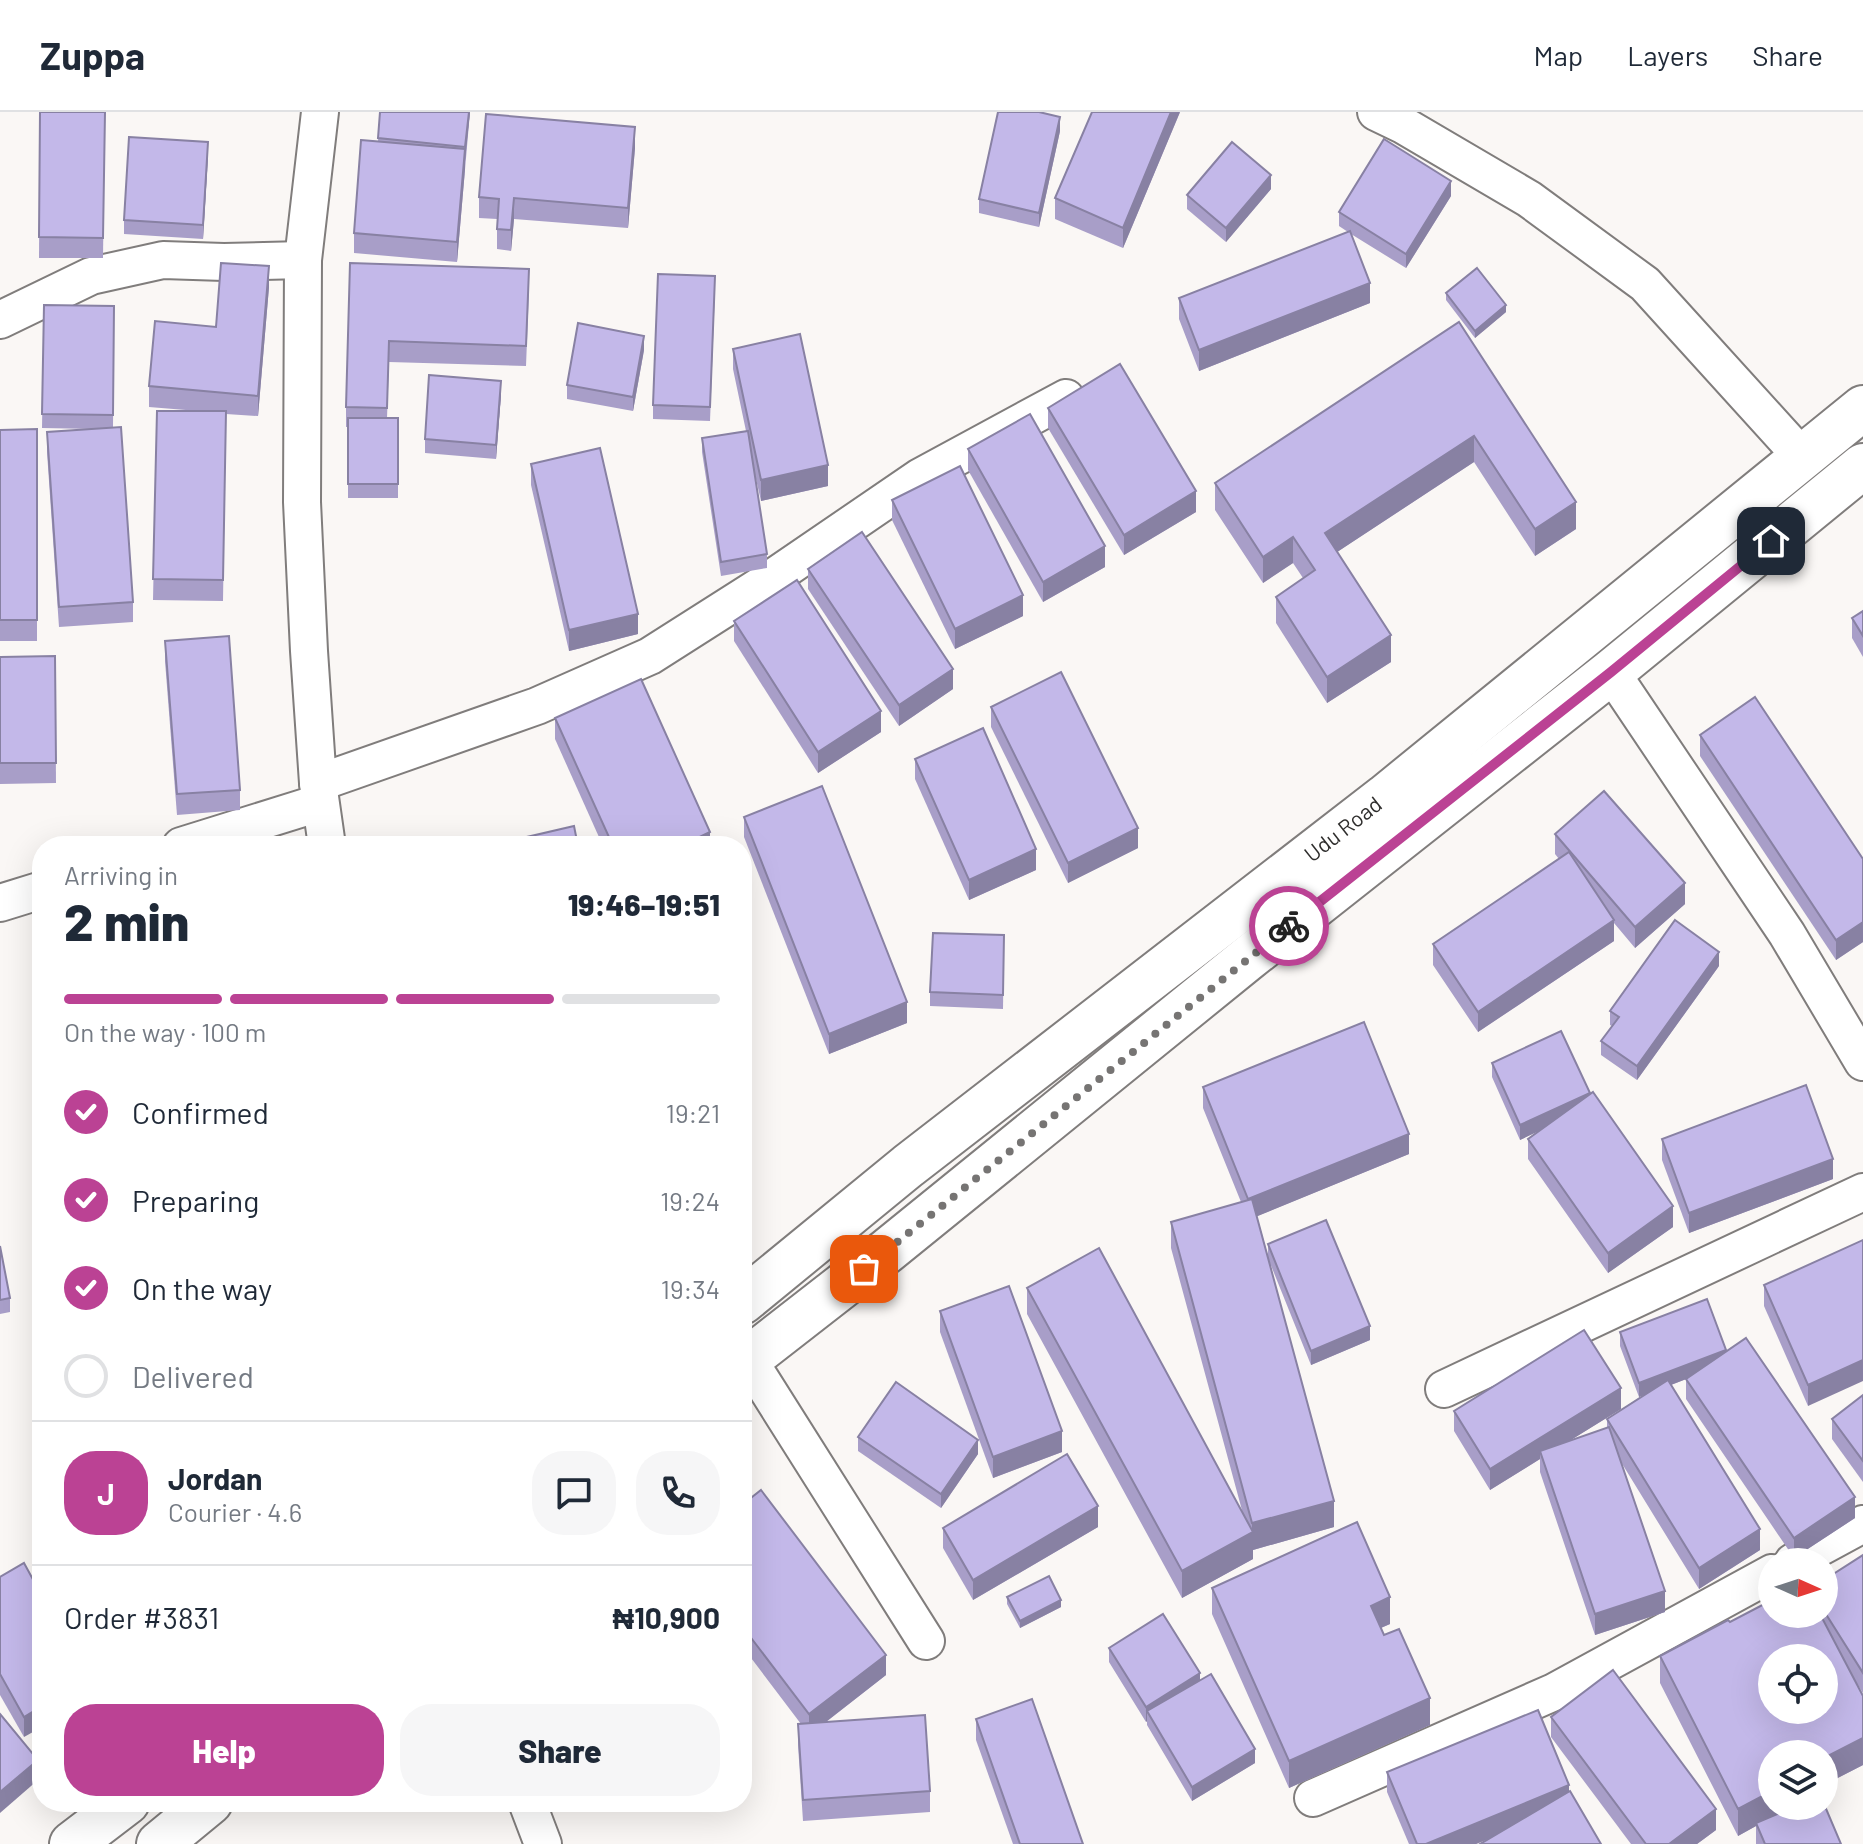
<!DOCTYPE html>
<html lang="en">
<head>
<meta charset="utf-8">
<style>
	body { margin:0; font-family:Barlow,sans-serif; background:#f6f6f7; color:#1f2937; height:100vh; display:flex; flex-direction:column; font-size:30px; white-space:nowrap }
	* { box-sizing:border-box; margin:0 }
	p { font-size:26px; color:#747a83 }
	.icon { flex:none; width:44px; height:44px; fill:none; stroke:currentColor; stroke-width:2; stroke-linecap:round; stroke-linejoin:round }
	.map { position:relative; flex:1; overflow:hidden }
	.panel { position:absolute; left:32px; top:724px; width:720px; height:976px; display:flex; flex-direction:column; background:#fff; border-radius:32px; box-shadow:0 8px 32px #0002 }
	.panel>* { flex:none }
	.needle { width:52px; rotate:93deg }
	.controls { position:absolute; left:1758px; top:1436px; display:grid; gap:16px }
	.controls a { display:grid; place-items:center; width:80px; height:80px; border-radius:50%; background:#fff; box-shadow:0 8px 32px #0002; font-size:40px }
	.pin { position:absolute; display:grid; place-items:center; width:68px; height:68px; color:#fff; margin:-34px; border-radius:16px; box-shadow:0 4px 12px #0006 }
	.courier { position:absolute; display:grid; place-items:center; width:80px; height:80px; margin:-40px; border:6px solid #bb4294; border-radius:50%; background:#fff; color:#222; box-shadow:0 2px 10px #0007 }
	.overview em { font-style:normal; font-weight:800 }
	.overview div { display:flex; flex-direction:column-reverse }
	.overview { display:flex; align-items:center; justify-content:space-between; height:136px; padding:0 32px }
	h1 { font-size:52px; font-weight:800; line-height:60px }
	.bar { display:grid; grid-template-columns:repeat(4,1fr); gap:12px 8px; align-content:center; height:96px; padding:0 32px }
	.bar i { height:10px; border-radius:6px; background:#e0e1e3 }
	.bar .selected { background:#bb4294 }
	.bar p { grid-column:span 4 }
	.line { display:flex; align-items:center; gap:20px; padding:0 32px; border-top:2px solid #e0e1e3 }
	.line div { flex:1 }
	.round { display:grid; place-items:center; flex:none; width:84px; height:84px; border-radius:32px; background:#f6f6f7 }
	ol { padding:0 32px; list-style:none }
	li { display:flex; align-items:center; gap:24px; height:88px }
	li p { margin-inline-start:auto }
	li .icon { padding:8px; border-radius:50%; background:#bb4294; color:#fff; stroke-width:4 }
	li:last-child { color:#747a83 }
	li i { width:44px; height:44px; border:4px solid #e0e1e3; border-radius:50% }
	.action { display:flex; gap:16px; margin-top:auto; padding:16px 32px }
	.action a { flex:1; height:92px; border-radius:32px; background:#bb4294; color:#fff; font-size:32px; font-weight:800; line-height:92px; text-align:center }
	.action a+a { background:#f6f6f7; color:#1f2937 }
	header { display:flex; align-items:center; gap:48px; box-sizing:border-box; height:112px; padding:0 40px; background:#fff; border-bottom:2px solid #e0e1e3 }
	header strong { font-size:38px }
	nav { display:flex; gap:44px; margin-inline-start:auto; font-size:28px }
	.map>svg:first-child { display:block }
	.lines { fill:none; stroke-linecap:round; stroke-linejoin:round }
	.street-casing { stroke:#807d7c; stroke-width:40 }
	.secondary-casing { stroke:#807d7c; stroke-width:48 }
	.street { stroke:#fff; stroke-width:36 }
	.secondary { stroke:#fff; stroke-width:44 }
	.wall { fill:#a89ec8 }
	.shaded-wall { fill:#8881a3 }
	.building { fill:#c3b8e9; stroke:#8881a3; stroke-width:2; fill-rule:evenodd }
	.done { stroke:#767473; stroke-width:8; stroke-dasharray:0 14.4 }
	.route { stroke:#bb4294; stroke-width:10 }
	.labels { text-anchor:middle; stroke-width:8; stroke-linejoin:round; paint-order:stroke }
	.street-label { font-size:22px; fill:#2f2e2d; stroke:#fff }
</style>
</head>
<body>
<header>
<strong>Zuppa</strong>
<nav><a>Map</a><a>Layers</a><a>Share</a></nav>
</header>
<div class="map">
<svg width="1863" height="1732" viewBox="0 0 1863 1732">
	<rect width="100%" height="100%" fill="#faf7f5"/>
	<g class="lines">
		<defs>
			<g id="street">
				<polyline points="320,0 303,148 302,390 309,539 318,671 327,734"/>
				<polyline points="1376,0 1403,13 1529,87 1645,172 1802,345"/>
				<polyline points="0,208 91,164 163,148 224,150 303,148"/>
				<polyline points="1611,560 1787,822 1863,950"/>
				<polyline points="318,671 537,594 650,544 768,469 920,365 1066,286"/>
				<polyline points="181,734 319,691"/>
				<polyline points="0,791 42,778"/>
				<polyline points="748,1247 926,1529"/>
				<polyline points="1444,1277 1863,1080"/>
				<polyline points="1793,1450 1863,1412"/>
				<polyline points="1313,1686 1554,1580 1772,1461"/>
				<polyline points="527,1690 543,1732"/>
			</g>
			<g id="secondary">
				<polyline points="742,1190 908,1054 1385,685 1863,296"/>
				<polyline points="742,1252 887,1139 1247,847 1611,560 1863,354"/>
				<polyline points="72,1732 127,1690"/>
				<polyline points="159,1732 210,1690"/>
			</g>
		</defs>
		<use href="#street" class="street-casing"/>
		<use href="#secondary" class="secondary-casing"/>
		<use href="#street" class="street"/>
		<use href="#secondary" class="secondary"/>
	</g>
	<g class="wall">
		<polygon points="40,0 105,0 103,146 39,146"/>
		<polygon points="380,0 470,0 457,150 354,141 354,121 378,29"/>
		<polygon points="1180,0 1123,136 1055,107 1055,86"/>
		<polygon points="1060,19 1039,115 979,101 979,87"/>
		<polygon points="635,36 628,116 514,107 511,139 497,137 497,107 479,106 479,85"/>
		<polygon points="208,44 203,127 124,122 124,108"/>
		<polygon points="1271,77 1226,130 1187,97 1187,83"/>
		<polygon points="1451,84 1406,156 1351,122 1370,191 1199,259 1179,207 1179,186 1348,120 1339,114 1339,100"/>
		<polygon points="350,151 529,178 526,254 389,250 387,306 398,306 398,386 348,386 348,315 346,315 346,295"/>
		<polygon points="269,175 258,304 226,302 223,489 153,488 157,299 198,299 149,295 149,274 216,215"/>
		<polygon points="715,178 710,309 653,307 653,293"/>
		<polygon points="1446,181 1506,200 1475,226 1446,188"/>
		<polygon points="44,193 114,194 113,315 133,490 133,510 59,515 47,340 47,320 93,317 42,316"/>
		<polygon points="1459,210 1576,417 1535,444 1474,350 1337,440 1391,550 1327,591 1276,511 1276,485 1303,466 1293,451 1263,471 1215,398 1215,371"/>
		<polygon points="733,237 828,374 761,389 753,354 767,442 767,456 721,464 702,340 702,326 746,319 733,257"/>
		<polygon points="644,238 633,299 567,287 567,273"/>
		<polygon points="501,283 496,347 425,341 425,327"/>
		<polygon points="1048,296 1196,400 1124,443 1048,316"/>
		<polygon points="37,317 37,529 0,529 0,318"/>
		<polygon points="968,337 1105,455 1043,490 968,358"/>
		<polygon points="531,352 638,522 569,539 531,373"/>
		<polygon points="892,388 1023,504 955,537 892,408"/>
		<polygon points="808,457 953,577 899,614 808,477"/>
		<polygon points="1863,499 1863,545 1852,526 1852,506"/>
		<polygon points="734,509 881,620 818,661 734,529"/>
		<polygon points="165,529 240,678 240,698 177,703 165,549"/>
		<polygon points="55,544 56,671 0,672 0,545"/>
		<polygon points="991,595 1138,736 1068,771 991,615"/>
		<polygon points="555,606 710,734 603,734 555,627"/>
		<polygon points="1700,623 1863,747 1863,830 1836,848 1700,644"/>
		<polygon points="915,647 1036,758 969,788 915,667"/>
		<polygon points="744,705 907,911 829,942 744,725"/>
		<polygon points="1555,722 1685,792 1635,836 1614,811 1614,829 1478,920 1433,853 1433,832 1559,747 1555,742"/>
		<polygon points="1004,823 1003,897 930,894 930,880"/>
		<polygon points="1719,854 1637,968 1601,943 1601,929 1612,914 1610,913 1610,899"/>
		<polygon points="1492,951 1590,981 1673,1115 1608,1161 1528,1047 1528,1027 1538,1019 1520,1028 1492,965"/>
		<polygon points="1203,975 1409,1042 1257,1104 1268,1144 1268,1132 1370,1228 1311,1253 1270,1151 1334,1415 1253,1438 1253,1447 1182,1486 1027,1202 1027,1176 1243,1402 1171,1136 1171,1110 1241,1090 1203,996"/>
		<polygon points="1662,1027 1833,1067 1689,1121 1662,1048"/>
		<polygon points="1863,1128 1808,1294 1764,1194 1764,1173"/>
		<polygon points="0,1134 10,1186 10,1200 0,1202"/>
		<polygon points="940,1199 1062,1340 993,1366 940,1220"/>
		<polygon points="1620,1220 1726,1239 1855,1406 1794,1446 1686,1287 1686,1267 1671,1273 1760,1438 1699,1477 1621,1350 1665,1500 1595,1523 1540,1360 1540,1347 1490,1378 1454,1319 1454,1299 1621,1297 1569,1329 1607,1316 1607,1307 1645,1282 1639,1285 1620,1234"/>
		<polygon points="1863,1283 1863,1370 1832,1327 1832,1307"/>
		<polygon points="858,1325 978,1342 941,1396 858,1339"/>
		<polygon points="742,1393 886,1563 826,1610 930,1679 930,1700 803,1709 798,1633 798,1612 801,1612 742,1534"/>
		<polygon points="1098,1415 973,1488 943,1436 943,1416"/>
		<polygon points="1863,1443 1863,1581 1854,1567 1863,1584 1863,1653 1824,1673 1772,1694 1841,1732 1756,1732 1756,1714 1738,1724 1660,1571 1660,1544 1730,1510 1772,1502 1824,1502 1824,1468"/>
		<polygon points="0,1465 42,1484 24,1625 0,1583"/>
		<polygon points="1212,1476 1390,1512 1381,1516 1430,1613 1289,1676 1212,1502"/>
		<polygon points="1007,1485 1061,1495 1020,1516 1007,1492"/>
		<polygon points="1109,1536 1200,1568 1255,1651 1192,1689 1147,1613 1147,1609 1146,1610 1109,1550"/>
		<polygon points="1551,1605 1716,1718 1697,1732 1631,1732 1551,1625"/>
		<polygon points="976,1607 1083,1732 1013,1732 976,1628"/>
		<polygon points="1387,1660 1488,1727 1476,1732 1409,1732 1387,1680"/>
	</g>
	<g class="shaded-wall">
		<polygon points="469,0 470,0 465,49 465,35"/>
		<polygon points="1171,0 1180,0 1123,136 1123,116"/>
		<polygon points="1060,5 1060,19 1039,115 1039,101"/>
		<polygon points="635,15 635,36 628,116 628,96"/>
		<polygon points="208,30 208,44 203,127 203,113"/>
		<polygon points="465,37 465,57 457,150 457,130"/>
		<polygon points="1271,63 1271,77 1226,130 1226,116"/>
		<polygon points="1451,69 1451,84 1406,156 1406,142"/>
		<polygon points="514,86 514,107 511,139 511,118"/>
		<polygon points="269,154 269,175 258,304 258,284"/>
		<polygon points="1370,171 1370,191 1199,259 1199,238"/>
		<polygon points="1506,193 1506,200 1475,226 1475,219"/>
		<polygon points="644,224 644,238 633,299 633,285"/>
		<polygon points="501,269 501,283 496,347 496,333"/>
		<polygon points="1474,324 1474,350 1325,448 1325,421"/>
		<polygon points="828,353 828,374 761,389 761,368"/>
		<polygon points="1196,379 1196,400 1124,443 1124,423"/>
		<polygon points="1576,390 1576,417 1535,444 1535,417"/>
		<polygon points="1293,425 1293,451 1263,471 1263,445"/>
		<polygon points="1105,434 1105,455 1043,490 1043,470"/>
		<polygon points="1023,483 1023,504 955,537 955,517"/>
		<polygon points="638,502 638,522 569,539 569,518"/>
		<polygon points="1391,523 1391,550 1327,591 1327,565"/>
		<polygon points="953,557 953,577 899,614 899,593"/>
		<polygon points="881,599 881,620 818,661 818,640"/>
		<polygon points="1138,716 1138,736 1068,771 1068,751"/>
		<polygon points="710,720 710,734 681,734"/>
		<polygon points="1036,737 1036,758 969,788 969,768"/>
		<polygon points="1685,771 1685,792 1635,836 1635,815"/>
		<polygon points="1614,808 1614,829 1478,920 1478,900"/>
		<polygon points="1863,810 1863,830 1836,848 1836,828"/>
		<polygon points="1719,840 1719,854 1637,968 1637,954"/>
		<polygon points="907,890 907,911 829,942 829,922"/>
		<polygon points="1590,981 1590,995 1520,1028 1520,1013"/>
		<polygon points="1409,1022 1409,1042 1248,1108 1248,1087"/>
		<polygon points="1833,1047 1833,1067 1689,1121 1689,1101"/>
		<polygon points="1673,1094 1673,1115 1608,1161 1608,1141"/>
		<polygon points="1370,1214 1370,1228 1311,1253 1311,1239"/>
		<polygon points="1726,1238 1726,1252 1639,1285 1639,1271"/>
		<polygon points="1863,1248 1863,1269 1808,1294 1808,1273"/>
		<polygon points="1621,1276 1621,1297 1542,1346 1540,1339 1540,1347 1490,1378 1490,1357"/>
		<polygon points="1062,1319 1062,1340 993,1366 993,1345"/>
		<polygon points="978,1328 978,1342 941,1396 941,1382"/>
		<polygon points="1855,1385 1855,1406 1794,1446 1794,1426"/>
		<polygon points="1334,1389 1334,1415 1253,1438 1253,1447 1182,1486 1182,1459 1252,1420 1252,1411"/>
		<polygon points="1098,1394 1098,1415 973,1488 973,1468"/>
		<polygon points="1760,1417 1760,1438 1699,1477 1699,1456"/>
		<polygon points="1665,1479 1665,1500 1595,1523 1595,1502"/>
		<polygon points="1390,1485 1390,1512 1371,1520 1371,1494"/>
		<polygon points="1061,1488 1061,1495 1020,1516 1020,1509"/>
		<polygon points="886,1543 886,1563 809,1623 809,1602"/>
		<polygon points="1200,1561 1200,1575 1147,1599 1147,1609 1146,1610 1146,1595"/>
		<polygon points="1430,1586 1430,1613 1289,1676 1289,1649"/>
		<polygon points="42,1594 42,1615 24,1625 24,1605"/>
		<polygon points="1863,1626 1863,1653 1824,1673 1824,1646"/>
		<polygon points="1255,1637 1255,1651 1192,1689 1192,1675"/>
		<polygon points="38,1648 38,1668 0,1701 0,1680"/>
		<polygon points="1569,1673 1569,1694 1476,1732 1426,1732"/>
		<polygon points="1772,1679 1772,1694 1795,1694 1756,1711 1756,1714 1738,1724 1738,1697"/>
		<polygon points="1716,1697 1716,1718 1697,1732 1669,1732"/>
	</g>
	<g class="building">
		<polygon points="40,0 105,0 103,126 39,125"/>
		<polygon points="380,0 469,0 465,35 378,26"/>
		<polygon points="998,0 1039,0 1060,5 1039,101 979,87"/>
		<polygon points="1092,0 1171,0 1123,116 1055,86"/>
		<polygon points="486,2 635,15 628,96 514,86 511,118 497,117 499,87 479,85"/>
		<polygon points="129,25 208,30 203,113 124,108"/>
		<polygon points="1384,27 1451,69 1406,142 1339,100"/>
		<polygon points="361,28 465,37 457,130 354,121"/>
		<polygon points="1232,30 1271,63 1226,116 1187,83"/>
		<polygon points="1350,119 1370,171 1199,238 1179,186"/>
		<polygon points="221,151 269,154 258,284 149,274 155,209 216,215"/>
		<polygon points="350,151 529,157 526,234 389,229 387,296 346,295"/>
		<polygon points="1477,156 1506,193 1475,219 1446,181"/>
		<polygon points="658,162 715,164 710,295 653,293"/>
		<polygon points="44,193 114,194 113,303 42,302"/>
		<polygon points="1459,210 1576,390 1535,417 1474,324 1325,421 1391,523 1327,565 1276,485 1315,458 1293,425 1263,445 1215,371"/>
		<polygon points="578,211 644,224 633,285 567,273"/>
		<polygon points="800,222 828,353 761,368 733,237"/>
		<polygon points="1120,252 1196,379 1124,423 1048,296"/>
		<polygon points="429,263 501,269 496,333 425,327"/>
		<polygon points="157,299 226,299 223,468 153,467"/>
		<polygon points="1030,302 1105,434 1043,470 968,337"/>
		<rect x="348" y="306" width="50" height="66"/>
		<polygon points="121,315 133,490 59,495 47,320"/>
		<polygon points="37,317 37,508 0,508 0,318"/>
		<polygon points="748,319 767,442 721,450 702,326"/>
		<polygon points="600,336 638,502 569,518 531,352"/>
		<polygon points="960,354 1023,483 955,517 892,388"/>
		<polygon points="862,420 953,557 899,593 808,457"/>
		<polygon points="797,468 881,599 818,640 734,509"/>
		<polygon points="1863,499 1863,524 1852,506"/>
		<polygon points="229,524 240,678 177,682 165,529"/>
		<polygon points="55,544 56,651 0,651 0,545"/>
		<polygon points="1061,560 1138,716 1068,751 991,595"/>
		<polygon points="641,567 710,720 681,734 613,734 555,606"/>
		<polygon points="1755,585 1863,747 1863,810 1836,828 1700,623"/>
		<polygon points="983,616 1036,737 969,768 915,647"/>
		<polygon points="822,674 907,890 829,922 744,705"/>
		<polygon points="1604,679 1685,771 1635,815 1555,722"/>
		<polygon points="574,714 578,734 488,734"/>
		<polygon points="1569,740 1614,808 1478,900 1433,832"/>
		<polygon points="1675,808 1719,840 1637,954 1601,929 1619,905 1610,899"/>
		<polygon points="933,821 1004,823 1003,883 930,880"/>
		<polygon points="1364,910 1409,1022 1248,1087 1203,975"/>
		<polygon points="1561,919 1590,981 1520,1013 1492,951"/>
		<polygon points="1806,973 1833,1047 1689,1101 1662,1027"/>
		<polygon points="1593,980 1673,1094 1608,1141 1528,1027"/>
		<polygon points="1252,1087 1334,1389 1252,1411 1171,1110"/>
		<polygon points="1326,1108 1370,1214 1311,1239 1268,1132"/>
		<polygon points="1863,1128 1863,1248 1808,1273 1764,1173"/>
		<polygon points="0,1134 10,1186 0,1188"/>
		<polygon points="1099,1136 1253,1420 1182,1459 1027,1176"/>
		<polygon points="1009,1174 1062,1319 993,1345 940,1199"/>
		<polygon points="1707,1187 1726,1238 1639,1271 1620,1220"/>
		<polygon points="1584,1218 1621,1276 1490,1357 1454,1299"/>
		<polygon points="1746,1226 1855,1385 1794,1426 1686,1267"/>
		<polygon points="1668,1268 1760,1417 1699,1456 1607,1307"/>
		<polygon points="896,1270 978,1328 941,1382 858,1325"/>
		<polygon points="1863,1283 1863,1349 1832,1307"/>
		<polygon points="1609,1315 1665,1479 1595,1502 1540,1339"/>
		<polygon points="1067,1342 1098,1394 973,1468 943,1416"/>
		<polygon points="761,1378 886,1543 809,1602 742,1514 742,1393"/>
		<polygon points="1357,1410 1390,1485 1371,1494 1384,1523 1399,1517 1430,1586 1289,1649 1212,1476"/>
		<polygon points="1863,1443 1863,1561 1824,1499 1824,1468"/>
		<polygon points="24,1451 42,1484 42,1594 24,1605 0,1562 0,1465"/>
		<polygon points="1049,1464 1061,1488 1020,1509 1007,1485"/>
		<path d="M1772,1488V1502H1820L1863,1584V1626L1824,1646V1642H1772V1679L1738,1697L1660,1544L1728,1508L1730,1510ZM1772,1546H1824V1598H1772Z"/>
		<polygon points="1163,1502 1200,1561 1146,1595 1109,1536"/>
		<polygon points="1613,1558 1716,1697 1669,1732 1646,1732 1551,1605"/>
		<polygon points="1211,1562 1255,1637 1192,1675 1147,1599"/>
		<polygon points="1032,1587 1083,1732 1020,1732 976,1607"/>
		<polygon points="1538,1598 1569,1673 1426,1732 1417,1732 1387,1660"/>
		<polygon points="0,1602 38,1648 0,1680"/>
		<polygon points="925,1603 930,1679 803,1688 798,1612"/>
		<polygon points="1570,1679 1601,1732 1480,1732"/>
		<polygon points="1824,1692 1841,1732 1765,1732 1756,1711 1796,1694 1824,1694"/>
	</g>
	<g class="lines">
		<polyline class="done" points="864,1157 1289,814"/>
		<polyline class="route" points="1289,814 1611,560 1771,429"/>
	</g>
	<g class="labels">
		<g class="street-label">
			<text transform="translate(1343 717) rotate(-38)" y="8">Udu Road</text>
		</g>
	</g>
</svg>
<div class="controls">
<a><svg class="needle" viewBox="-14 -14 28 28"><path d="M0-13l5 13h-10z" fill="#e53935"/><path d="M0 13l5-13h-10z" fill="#747a83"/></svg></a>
<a><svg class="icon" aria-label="locate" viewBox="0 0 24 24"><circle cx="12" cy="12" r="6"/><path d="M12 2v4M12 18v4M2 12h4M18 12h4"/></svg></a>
<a><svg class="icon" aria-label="layers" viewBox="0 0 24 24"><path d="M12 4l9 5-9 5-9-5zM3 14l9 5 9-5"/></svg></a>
</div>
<div class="pin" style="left:864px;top:1157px;background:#ea580c"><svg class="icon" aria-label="bag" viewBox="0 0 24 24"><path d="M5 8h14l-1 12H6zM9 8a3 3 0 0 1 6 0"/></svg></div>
<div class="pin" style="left:1771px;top:429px;background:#1f2937"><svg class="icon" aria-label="home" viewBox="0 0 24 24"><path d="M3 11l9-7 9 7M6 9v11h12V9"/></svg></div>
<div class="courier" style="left:1289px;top:814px"><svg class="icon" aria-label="bike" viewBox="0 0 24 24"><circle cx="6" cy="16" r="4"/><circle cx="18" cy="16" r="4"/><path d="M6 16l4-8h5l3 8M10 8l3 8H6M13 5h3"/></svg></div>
<section class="panel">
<div class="overview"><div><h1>2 min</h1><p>Arriving in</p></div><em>19:46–19:51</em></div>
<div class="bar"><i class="selected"></i><i class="selected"></i><i class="selected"></i><i></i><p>On the way · 100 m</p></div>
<ol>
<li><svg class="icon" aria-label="check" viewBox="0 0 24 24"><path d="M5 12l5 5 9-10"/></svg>Confirmed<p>19:21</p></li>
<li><svg class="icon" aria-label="check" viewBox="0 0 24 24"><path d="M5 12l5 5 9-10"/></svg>Preparing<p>19:24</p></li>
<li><svg class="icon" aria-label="check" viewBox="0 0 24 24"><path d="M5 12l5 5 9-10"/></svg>On the way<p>19:34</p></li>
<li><i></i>Delivered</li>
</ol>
<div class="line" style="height:144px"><b class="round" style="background:#bb4294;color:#fff">J</b><div><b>Jordan</b><p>Courier · 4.6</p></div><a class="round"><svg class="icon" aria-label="chat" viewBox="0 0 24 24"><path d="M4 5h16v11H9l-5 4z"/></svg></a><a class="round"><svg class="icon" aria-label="phone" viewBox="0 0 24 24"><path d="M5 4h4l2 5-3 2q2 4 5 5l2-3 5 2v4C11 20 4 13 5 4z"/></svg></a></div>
<div class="line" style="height:104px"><div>Order #3831</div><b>₦10,900</b></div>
<div class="action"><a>Help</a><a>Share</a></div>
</section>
</div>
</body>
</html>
